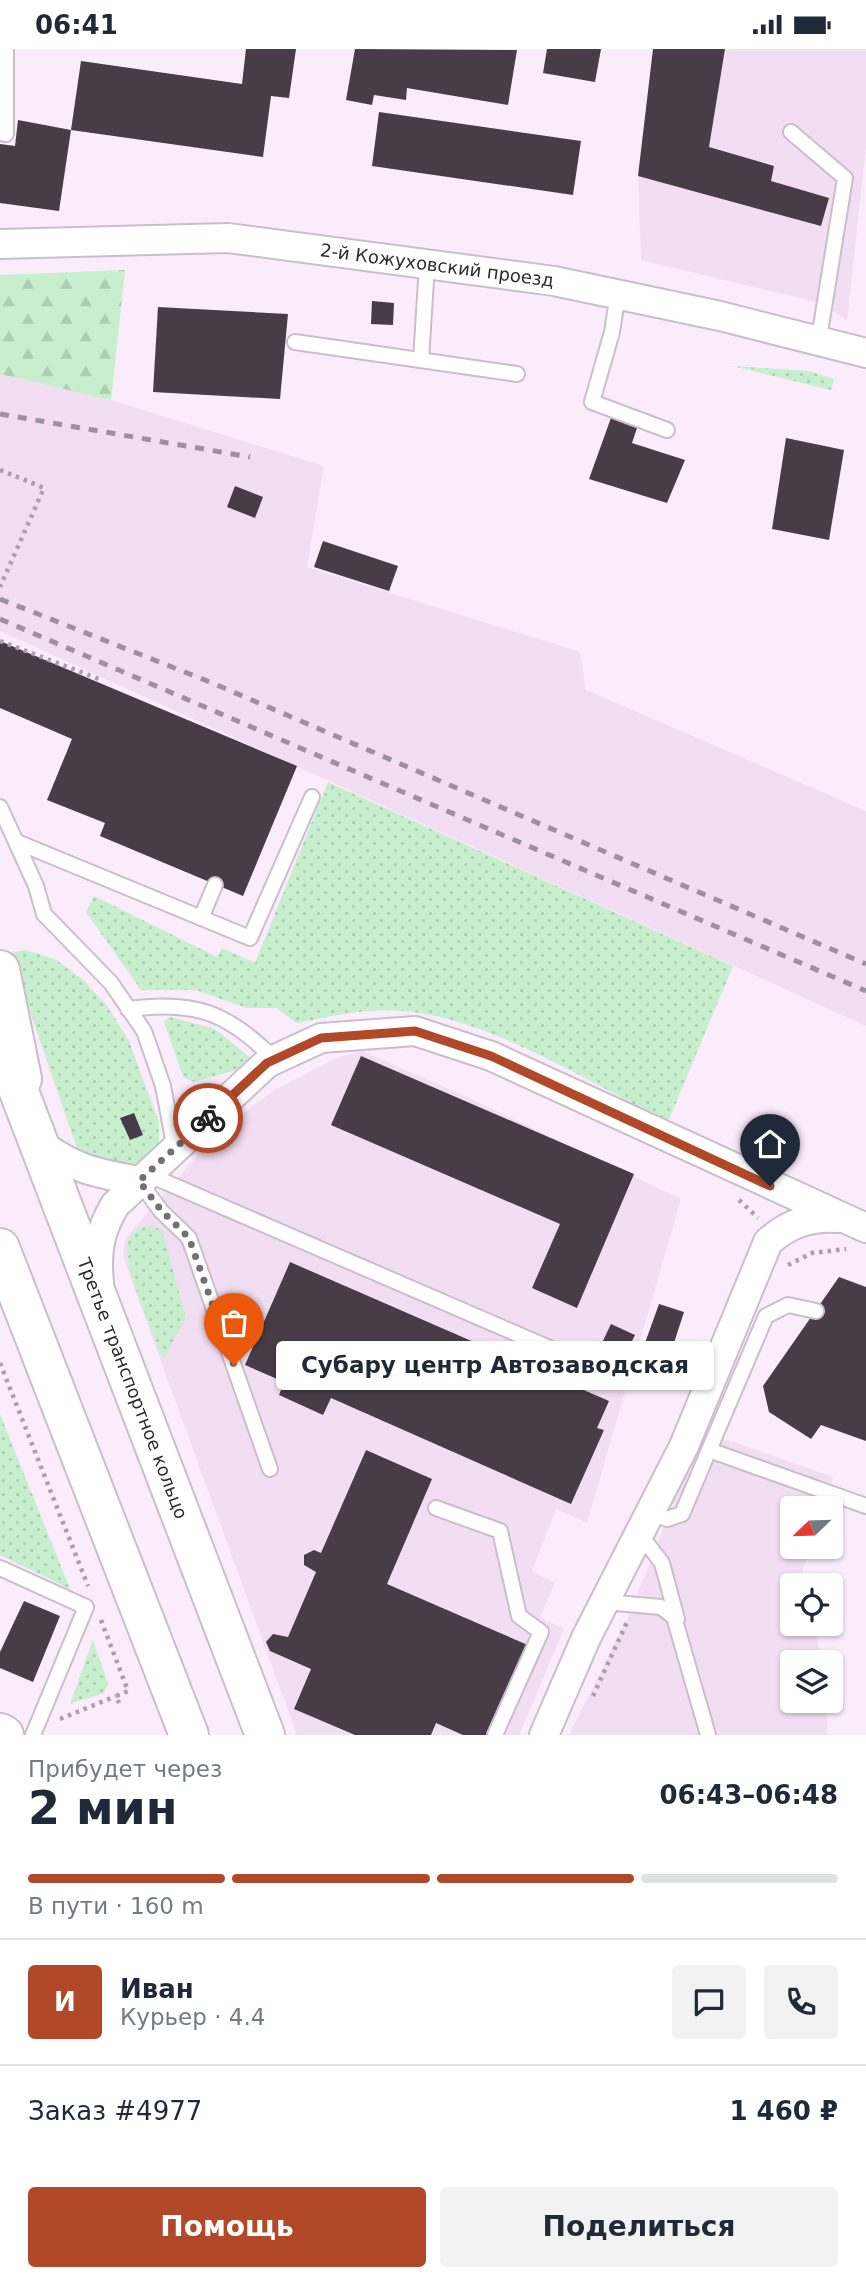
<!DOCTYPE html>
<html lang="ru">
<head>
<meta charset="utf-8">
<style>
	body { margin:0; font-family:"DejaVu Sans",sans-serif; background:#f2f2f3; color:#1f2937; height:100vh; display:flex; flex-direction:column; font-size:26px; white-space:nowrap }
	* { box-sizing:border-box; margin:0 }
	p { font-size:23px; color:#747a83 }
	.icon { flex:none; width:38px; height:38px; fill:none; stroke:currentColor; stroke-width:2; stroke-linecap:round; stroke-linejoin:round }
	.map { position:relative; height:1686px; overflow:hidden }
	.drawer { display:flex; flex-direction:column; background:#fff; flex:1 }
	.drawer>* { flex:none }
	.needle { width:46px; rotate:247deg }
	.controls { position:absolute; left:780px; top:1447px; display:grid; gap:14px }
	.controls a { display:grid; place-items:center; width:63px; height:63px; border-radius:7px; background:#fff; box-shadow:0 2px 5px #0004; font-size:35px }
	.pin { position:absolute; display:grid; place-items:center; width:60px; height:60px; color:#fff; margin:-72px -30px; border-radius:50% 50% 50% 0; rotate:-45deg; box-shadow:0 0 7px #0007 }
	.pin .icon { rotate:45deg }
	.courier { position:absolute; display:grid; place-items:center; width:70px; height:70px; margin:-35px; border:5px solid #b14928; border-radius:50%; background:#fff; color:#222; box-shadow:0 2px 9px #0007 }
	.bubble { position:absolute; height:49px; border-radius:7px; background:#fff; box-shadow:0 2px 5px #0004; font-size:23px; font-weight:800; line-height:49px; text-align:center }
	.overview em { font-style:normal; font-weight:800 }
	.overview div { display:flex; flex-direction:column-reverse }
	.overview { display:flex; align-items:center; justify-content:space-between; height:119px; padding:0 28px }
	h1 { font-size:46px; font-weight:800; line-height:52px }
	.bar { display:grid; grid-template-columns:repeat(4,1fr); gap:10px 7px; align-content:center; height:84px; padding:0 28px }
	.bar i { height:9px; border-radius:5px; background:#e0e1e3 }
	.bar .current { background:#b14928 }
	.bar p { grid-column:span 4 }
	.line { display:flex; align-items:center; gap:18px; padding:0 28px; border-top:2px solid #e0e1e3 }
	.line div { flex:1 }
	.round { display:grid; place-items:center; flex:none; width:74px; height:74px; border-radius:7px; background:#f2f2f3 }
	.button { display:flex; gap:14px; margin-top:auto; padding:14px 28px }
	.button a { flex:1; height:80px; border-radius:7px; background:#b14928; color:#fff; font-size:28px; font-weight:800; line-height:80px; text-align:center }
	.button a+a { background:#f2f2f3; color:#1f2937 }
	.status { display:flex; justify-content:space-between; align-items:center; height:49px; padding:0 35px; background:#fff; direction:ltr }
	.status svg { height:19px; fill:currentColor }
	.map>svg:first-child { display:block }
	.built { fill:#f2def3 }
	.grass { fill:url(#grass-dots) }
	.forest { fill:url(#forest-firs) }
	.building { fill:#473c48 }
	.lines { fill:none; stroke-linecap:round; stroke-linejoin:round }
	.lane-casing { stroke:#cbbdcc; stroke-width:18 }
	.street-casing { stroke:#cbbdcc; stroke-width:32 }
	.secondary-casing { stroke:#cbbdcc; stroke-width:42 }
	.primary-casing { stroke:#cbbdcc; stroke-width:42 }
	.path { stroke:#aa9fab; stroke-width:4.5; stroke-dasharray:3.5 5; stroke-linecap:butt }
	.lane { stroke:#fff; stroke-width:14 }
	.street { stroke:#fff; stroke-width:28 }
	.secondary { stroke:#fff; stroke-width:38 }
	.primary { stroke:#fff; stroke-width:38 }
	.rail { stroke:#9c929d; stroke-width:5; stroke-dasharray:9 9; stroke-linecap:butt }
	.done { stroke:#766d76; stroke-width:7; stroke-dasharray:0 12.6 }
	.route { stroke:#b14928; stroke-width:9 }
	.labels { text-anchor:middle; stroke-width:7; stroke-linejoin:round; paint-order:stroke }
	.street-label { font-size:18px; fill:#2e292e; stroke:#fff }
</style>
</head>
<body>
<div class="status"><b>06:41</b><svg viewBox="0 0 49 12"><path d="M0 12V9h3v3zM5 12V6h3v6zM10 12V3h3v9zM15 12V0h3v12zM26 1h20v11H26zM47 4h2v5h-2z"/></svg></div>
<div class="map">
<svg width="866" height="1686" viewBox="0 0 866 1686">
	<defs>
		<pattern id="grass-dots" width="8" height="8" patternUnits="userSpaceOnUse" patternTransform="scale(1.75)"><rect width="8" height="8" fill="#c7efce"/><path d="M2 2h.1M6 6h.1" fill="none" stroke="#abcdb1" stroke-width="1.8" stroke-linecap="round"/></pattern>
		<pattern id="forest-firs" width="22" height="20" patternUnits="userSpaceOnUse" patternTransform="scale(1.75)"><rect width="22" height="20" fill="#c7efce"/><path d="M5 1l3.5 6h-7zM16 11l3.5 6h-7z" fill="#abcdb1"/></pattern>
	</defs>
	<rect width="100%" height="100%" fill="#fbecfc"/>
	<g class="built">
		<polygon points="653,0 866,0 866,98 847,272 824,255 641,211 638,127"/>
		<polygon points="0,325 111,351 324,417 307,518 580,603 586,641 866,762 866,977 0,582"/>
		<polygon points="362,1002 467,1048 681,1150 587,1474 556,1460 532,1522 555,1534 540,1568 564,1580 519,1686 297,1686 123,1208 125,1190 134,1179 206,1097 247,1061 276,1040 339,1008"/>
		<polygon points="702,1382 833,1428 823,1459 793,1460 793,1498 810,1498 803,1520 804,1536 793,1536 793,1575 813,1575 823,1613 793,1614 793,1652 828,1652 827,1686 569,1686 629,1566"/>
	</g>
	<g class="grass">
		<polygon points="732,317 809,322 834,330 831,341"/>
		<path d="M328,733L733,917L668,1073C591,1034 487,968 403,962C366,959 332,967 297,974L276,959H246L196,941H141L86,863L94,847L217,908L222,899L255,914Z"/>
		<path d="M25,901L55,910L82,930L108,958L129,992L159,1073V1092L151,1110C118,1122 104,1125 77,1100L10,904Z"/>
		<polygon points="170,968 215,980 252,1010 236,1021 194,1033 183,1028 164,972"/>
		<path d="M151,1177L162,1181L186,1269L163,1310C154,1286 119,1211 129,1190C133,1181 143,1178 151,1177Z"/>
		<polygon points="0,1365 70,1540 0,1506"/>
		<polygon points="93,1591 108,1635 104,1644 70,1655"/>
	</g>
	<polygon class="forest" points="125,221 111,351 0,325 0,226"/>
	<g class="building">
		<polygon points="246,0 296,0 289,49 271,47 263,108 71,81 59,162 0,154 0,95 15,97 18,71 71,81 81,12 242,35"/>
		<polygon points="355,0 517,1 508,56 407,39 406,51 374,46 372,56 346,51"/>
		<polygon points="547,0 601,0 595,33 543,24"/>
		<polygon points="653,0 725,0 709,98 774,117 771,132 829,149 821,177 638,127"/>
		<polygon points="379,63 581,92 573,146 372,117"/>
		<polygon points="372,252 394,254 393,276 371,275"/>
		<polygon points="158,258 288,265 280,350 153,343"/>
		<polygon points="612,366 638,376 632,394 685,411 667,454 589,430"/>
		<polygon points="786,389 844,401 829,491 772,480"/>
		<polygon points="235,437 263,448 255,469 227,458"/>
		<polygon points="323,492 398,517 389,542 314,518"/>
		<polygon points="0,592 297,717 243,847 100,787 105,774 47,751 72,690 0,659"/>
		<polygon points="361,1007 634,1125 577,1259 532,1239 560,1175 331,1076"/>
		<polygon points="134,1064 143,1086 130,1091 120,1069"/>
		<polygon points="290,1213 609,1352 597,1379 604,1381 571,1455 331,1349 323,1366 279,1346 284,1333 245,1316"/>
		<polygon points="839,1228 866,1238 866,1392 821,1376 811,1390 769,1363 763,1337"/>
		<polygon points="659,1255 684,1263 671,1303 645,1294"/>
		<polygon points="611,1275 635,1286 624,1309 600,1298"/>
		<polygon points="366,1401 432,1430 387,1535 530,1597 492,1686 463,1686 436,1674 431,1686 355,1686 294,1660 311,1620 270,1602 266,1593 273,1585 288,1588 316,1523 304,1516 304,1506 314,1501 321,1504"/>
		<polygon points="24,1552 60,1567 33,1633 0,1619 0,1603"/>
	</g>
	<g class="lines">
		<defs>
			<g id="lane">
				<polyline points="791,83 845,129 821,277 816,291"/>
				<polyline points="0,84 6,85 6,0"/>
				<polyline points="618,244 612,283 592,353 667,381"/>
				<polyline points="295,293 517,325"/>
				<polyline points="421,311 427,215"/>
				<polyline points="0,758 36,837 44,865 111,934 144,982 163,1037 175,1100"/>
				<polyline points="17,793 250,889 312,748"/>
				<polyline points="201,869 215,836"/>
				<path d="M128,960C194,951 228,963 275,1011"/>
				<polyline points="147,1125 598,1320"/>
				<polyline points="139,1132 161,1162 189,1189 270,1420"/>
				<polyline points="709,1401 766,1267 788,1256 816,1262"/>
				<polyline points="436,1459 500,1482 519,1567 541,1583 495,1686"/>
				<polyline points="650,1463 667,1470 682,1465 709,1401 866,1457"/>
				<polyline points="639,1484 662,1514 677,1570"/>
				<polyline points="0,1519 86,1558 33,1686"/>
				<polyline points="604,1553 661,1558 674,1568 708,1686"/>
			</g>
			<g id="street">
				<path id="s1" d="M0,195L228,189L554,232L720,267L866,304"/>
				<path d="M39,1094C76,1121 96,1124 139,1132"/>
				<path d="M99,1233C96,1203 99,1183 115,1156L267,1014L321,989L415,982L491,1007L866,1179"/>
				<path d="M544,1686L586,1589L684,1397L768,1193C789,1174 811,1167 839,1169"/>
			</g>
			<g id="secondary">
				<polyline points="0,921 22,1030"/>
				<polyline points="0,1684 4,1686"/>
			</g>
			<g id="primary">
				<path id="s2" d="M0,993L265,1686"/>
				<polyline points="0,1199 189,1686"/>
			</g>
		</defs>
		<use href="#lane" class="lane-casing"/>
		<use href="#street" class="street-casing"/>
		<use href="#secondary" class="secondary-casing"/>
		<use href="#primary" class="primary-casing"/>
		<g class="path">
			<polyline points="0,421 44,439 0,538"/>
			<polyline points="0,592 99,630"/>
			<polyline points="739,1151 758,1169"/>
			<polyline points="788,1216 812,1204 846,1200"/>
			<polyline points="0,1314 88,1537"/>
			<polyline points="101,1571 128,1642 116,1647 119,1654"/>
			<polyline points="593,1647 627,1573"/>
			<polyline points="60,1670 116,1647"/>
		</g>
		<use href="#lane" class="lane"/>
		<use href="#street" class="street"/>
		<use href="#secondary" class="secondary"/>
		<use href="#primary" class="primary"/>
		<g class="rail">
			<polyline points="0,365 250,408"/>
			<polyline points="0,550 210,633 866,915"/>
			<polyline points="0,570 866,942"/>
		</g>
	</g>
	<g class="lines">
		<polyline class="done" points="208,1069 139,1132 161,1161 189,1189 234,1316"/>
		<polyline class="route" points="208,1069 267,1014 321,989 415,982 491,1007 770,1137"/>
	</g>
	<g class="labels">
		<g class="street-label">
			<text dy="6" stroke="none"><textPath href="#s1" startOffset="439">2-й Кожуховский проезд</textPath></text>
			<text dy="6" stroke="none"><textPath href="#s2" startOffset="371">Третье транспортное кольцо</textPath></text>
		</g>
	</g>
</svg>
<div class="controls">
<a><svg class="needle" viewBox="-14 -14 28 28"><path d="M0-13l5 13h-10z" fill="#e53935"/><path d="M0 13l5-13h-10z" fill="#747a83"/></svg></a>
<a><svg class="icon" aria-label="locate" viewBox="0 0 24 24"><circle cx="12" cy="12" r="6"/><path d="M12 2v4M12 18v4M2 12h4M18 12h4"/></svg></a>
<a><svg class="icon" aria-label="layers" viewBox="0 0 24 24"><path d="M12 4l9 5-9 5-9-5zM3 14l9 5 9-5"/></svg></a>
</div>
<div class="pin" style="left:234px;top:1316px;background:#ea580c"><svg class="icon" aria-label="bag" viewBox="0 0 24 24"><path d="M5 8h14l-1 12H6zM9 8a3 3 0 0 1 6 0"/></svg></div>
<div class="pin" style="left:770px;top:1137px;background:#1f2937"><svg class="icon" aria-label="home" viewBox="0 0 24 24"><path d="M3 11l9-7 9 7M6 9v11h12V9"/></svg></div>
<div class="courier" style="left:208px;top:1069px"><svg class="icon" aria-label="bike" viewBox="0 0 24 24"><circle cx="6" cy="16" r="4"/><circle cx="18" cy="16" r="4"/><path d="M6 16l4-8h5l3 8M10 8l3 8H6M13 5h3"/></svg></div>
<div class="bubble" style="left:276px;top:1292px;width:438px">Субару центр Автозаводская</div>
</div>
<section class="drawer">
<div class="overview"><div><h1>2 мин</h1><p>Прибудет через</p></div><em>06:43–06:48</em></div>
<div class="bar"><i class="current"></i><i class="current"></i><i class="current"></i><i></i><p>В пути · 160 m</p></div>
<div class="line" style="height:126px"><b class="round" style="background:#b14928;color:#fff">И</b><div><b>Иван</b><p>Курьер · 4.4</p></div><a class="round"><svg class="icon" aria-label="chat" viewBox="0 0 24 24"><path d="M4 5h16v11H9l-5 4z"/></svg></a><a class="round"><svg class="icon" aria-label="phone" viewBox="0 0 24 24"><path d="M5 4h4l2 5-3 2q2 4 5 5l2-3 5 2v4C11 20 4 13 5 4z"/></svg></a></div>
<div class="line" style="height:91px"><div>Заказ #4977</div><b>1 460 ₽</b></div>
<div class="button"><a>Помощь</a><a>Поделиться</a></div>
</section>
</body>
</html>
